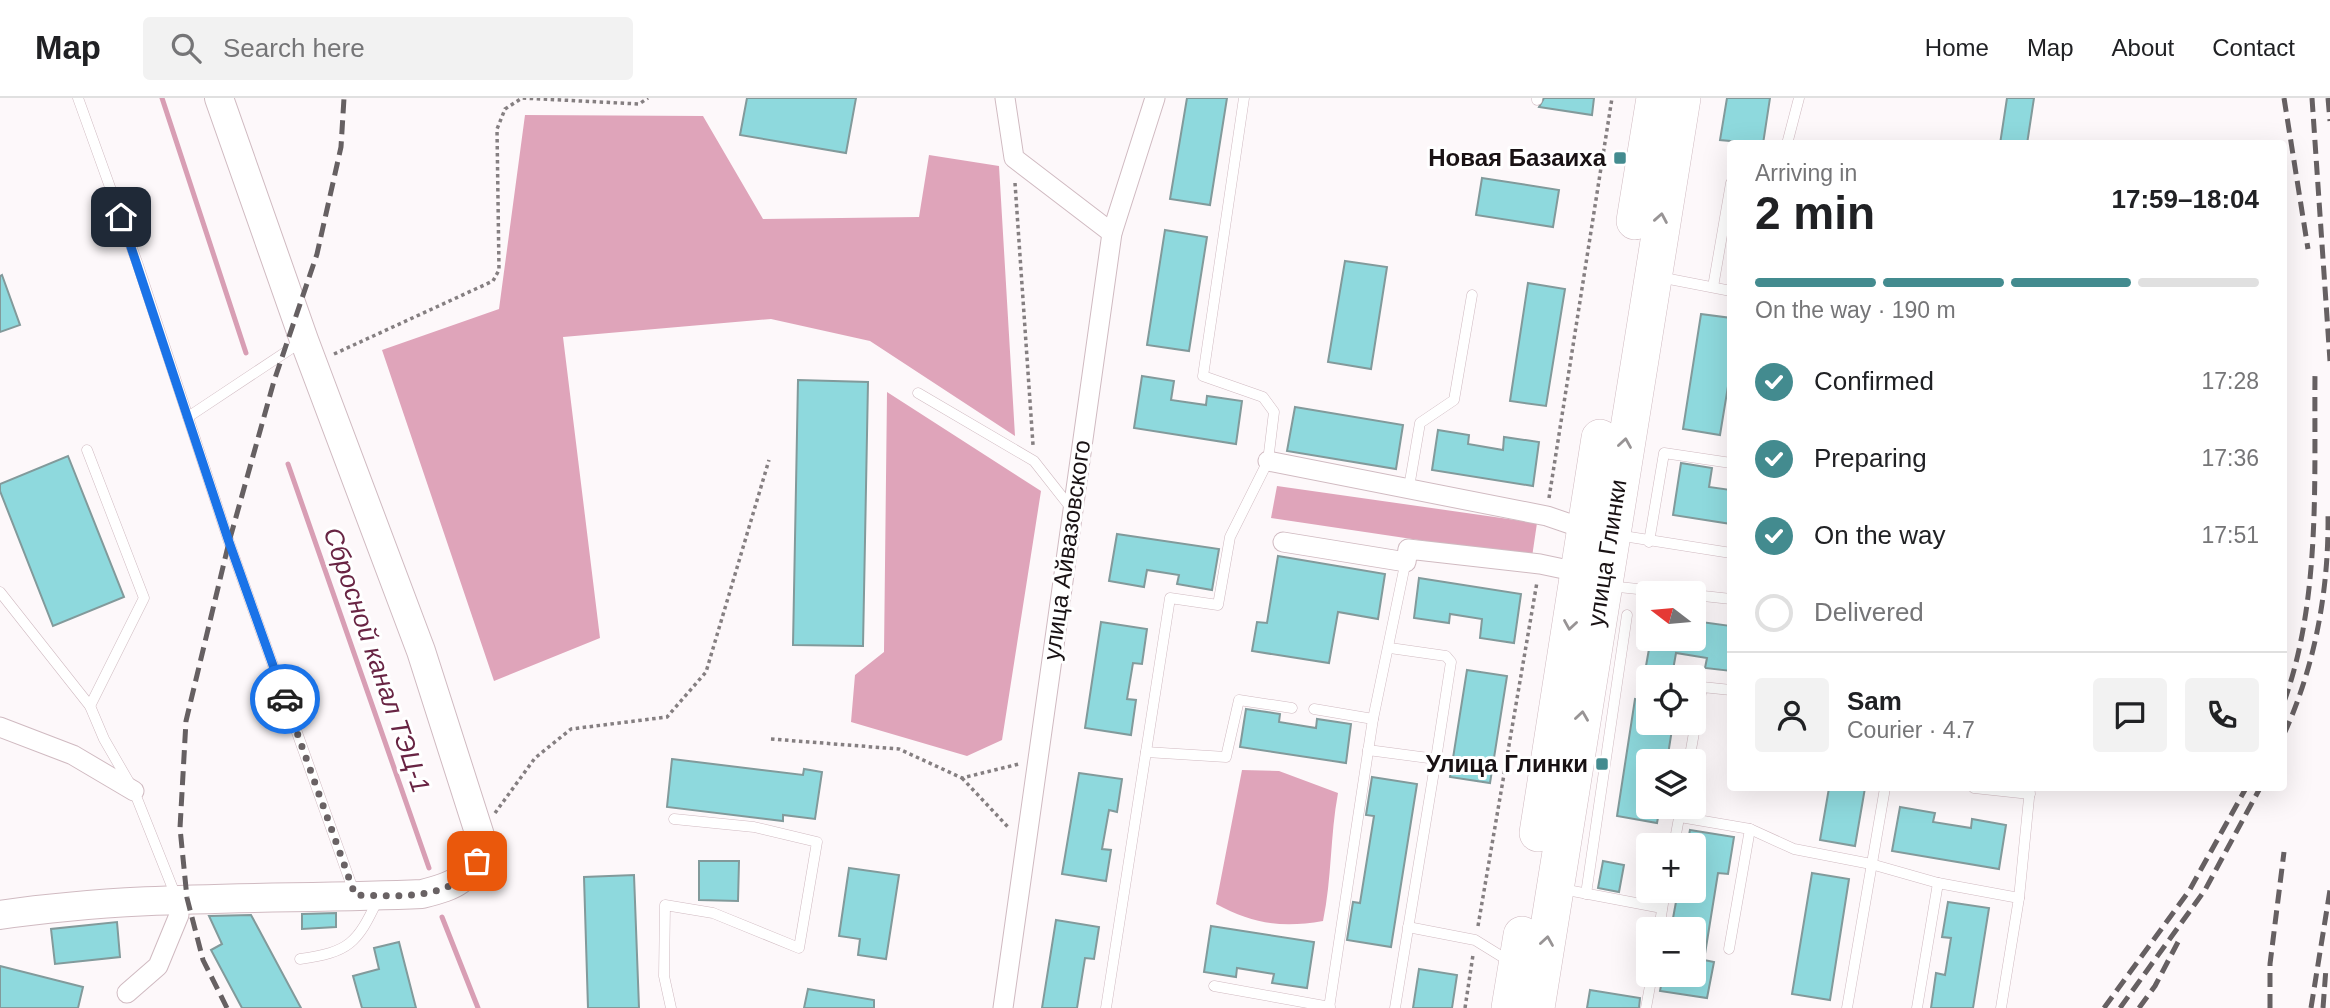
<!DOCTYPE html>
<html lang="en">
<head>
<meta charset="utf-8">
<style>
	body { margin:0; font-family:Helvetica,sans-serif; background:#f2f2f2; color:#202124; height:100vh; display:flex; flex-direction:column; font-size:26px; white-space:nowrap }
	* { box-sizing:border-box; margin:0 }
	p { font-size:23px; color:#757577 }
	.icon { flex:none; width:38px; height:38px; fill:none; stroke:currentColor; stroke-width:2; stroke-linecap:round; stroke-linejoin:round }
	.map { position:relative; flex:1; overflow:hidden }
	.drawer { position:absolute; left:1727px; top:42px; width:560px; height:651px; display:flex; flex-direction:column; background:#fff; border-radius:7px; box-shadow:0 7px 28px #0002 }
	.drawer>* { flex:none }
	.needle { width:46px; rotate:286deg }
	.buttons { position:absolute; left:1636px; top:483px; display:grid; gap:14px }
	.buttons a { display:grid; place-items:center; width:70px; height:70px; border-radius:7px; background:#fff; box-shadow:0 7px 28px #0002; font-size:35px }
	.pin { position:absolute; display:grid; place-items:center; width:60px; height:60px; color:#fff; margin:-30px; border-radius:14px; box-shadow:0 4px 10px #0006 }
	.courier { position:absolute; display:grid; place-items:center; width:70px; height:70px; margin:-35px; border:5px solid #1a73e8; border-radius:50%; background:#fff; color:#222; box-shadow:0 2px 9px #0007 }
	.head em { font-style:normal; font-weight:800 }
	.head div { display:flex; flex-direction:column-reverse }
	.head { display:flex; align-items:center; justify-content:space-between; height:119px; padding:0 28px }
	h1 { font-size:46px; font-weight:800; line-height:52px }
	.bar { display:grid; grid-template-columns:repeat(4,1fr); gap:10px 7px; align-content:center; height:84px; padding:0 28px }
	.bar i { height:9px; border-radius:5px; background:#e0e0e0 }
	.bar .selected { background:#438b8f }
	.bar p { grid-column:span 4 }
	.line { display:flex; align-items:center; gap:18px; padding:0 28px; border-top:2px solid #e0e0e0 }
	.line div { flex:1 }
	.round { display:grid; place-items:center; flex:none; width:74px; height:74px; border-radius:7px; background:#f2f2f2 }
	ol { padding:0 28px; list-style:none }
	li { display:flex; align-items:center; gap:21px; height:77px }
	li p { margin-inline-start:auto }
	li .icon { padding:7px; border-radius:50%; background:#438b8f; color:#fff; stroke-width:4 }
	li:last-child { color:#757577 }
	li i { width:38px; height:38px; border:4px solid #e0e0e0; border-radius:50% }
	header { display:flex; align-items:center; gap:42px; box-sizing:border-box; height:98px; padding:0 35px; background:#fff; border-bottom:2px solid #e0e0e0 }
	header strong { font-size:33px }
	nav { display:flex; gap:38px; margin-inline-start:auto; font-size:24px }
	.search { width:490px; height:63px; background:#f2f2f2; display:flex; align-items:center; gap:18px; box-sizing:border-box; padding:0 24px; border-radius:7px; color:#757577; font-size:26px }
	.map>svg:first-child { display:block }
	.forest { fill:#dfa4ba }
	.lines { fill:none; stroke-linecap:round; stroke-linejoin:round }
	.stream { stroke:#d89eb4; stroke-width:5 }
	.building { fill:#8ed9dd; stroke:#829a9b; stroke-width:2 }
	.lane-casing { stroke:#d0bac1; stroke-width:11 }
	.street-casing { stroke:#d0bac1; stroke-width:21 }
	.secondary-casing { stroke:#d0bac1; stroke-width:30 }
	.highway-casing { stroke:#d0bac1; stroke-width:38 }
	.path { stroke:#857f81; stroke-width:3.5; stroke-dasharray:3.5 3.5; stroke-linecap:butt }
	.lane { stroke:#fff; stroke-width:10 }
	.street { stroke:#fff; stroke-width:19 }
	.secondary { stroke:#fff; stroke-width:28 }
	.highway { stroke:#fff; stroke-width:37 }
	.rail { stroke:#666062; stroke-width:5; stroke-dasharray:14 7; stroke-linecap:butt }
	.oneway { stroke:#989495 }
	.done { stroke:#696264; stroke-width:7; stroke-dasharray:0 12.6 }
	.route { stroke:#1a73e8; stroke-width:9 }
	.poi-dot { fill:#438b8f; stroke:#fff; stroke-width:2.5 }
	.labels { text-anchor:middle; stroke-width:6; stroke-linejoin:round; paint-order:stroke }
	.poi-label { font-size:24px; font-weight:bold; fill:#191214; stroke:#fff; text-anchor:end }
	.street-label { font-size:24px; fill:#191214; stroke:#fff }
	.water-label { font-size:26px; font-style:italic; fill:#682443; stroke:#fff }
</style>
</head>
<body>
<header>
<strong>Map</strong>
<div class="search"><svg class="icon" aria-label="search" viewBox="0 0 24 24"><circle cx="10" cy="10" r="6"/><path d="M15 15l6 6"/></svg>Search here</div>
<nav><a>Home</a><a>Map</a><a>About</a><a>Contact</a></nav>
</header>
<div class="map">
<svg width="2330" height="910" viewBox="0 0 2330 910">
	<rect width="100%" height="100%" fill="#fdf8fa"/>
	<g class="forest">
		<polygon points="525,17 703,18 763,121 919,119 929,57 999,68 1015,338 870,243 771,221 563,239 600,540 494,583 382,252 499,211"/>
		<polygon points="887,294 1041,393 1002,642 967,658 851,624 855,577 884,554"/>
		<polygon points="1277,388 1537,425 1532,459 1271,420"/>
		<path d="M1242,672L1279,673L1338,695C1330,738 1332,780 1323,823C1282,830 1253,826 1216,806Z"/>
	</g>
	<g class="lines">
		<g class="stream">
			<polyline points="162,0 246,255"/>
			<polyline points="288,366 429,770"/>
			<polyline points="442,819 478,910"/>
		</g>
	</g>
	<g class="building">
		<polygon points="747,0 856,0 846,55 740,37"/>
		<polygon points="1187,0 1227,0 1210,107 1170,101"/>
		<polygon points="1544,0 1594,0 1592,17 1539,9"/>
		<polygon points="1727,0 1770,0 1763,46 1720,42"/>
		<polygon points="2007,0 2034,0 2027,46 2000,46"/>
		<polygon points="1482,80 1559,92 1553,129 1476,117"/>
		<polygon points="1165,132 1207,139 1189,253 1147,247"/>
		<polygon points="1345,163 1387,169 1371,271 1328,264"/>
		<polygon points="2,177 20,227 0,234 0,178"/>
		<polygon points="1528,185 1565,191 1546,308 1510,303"/>
		<polygon points="1701,216 1731,220 1731,270 1720,337 1683,331"/>
		<polygon points="1142,278 1174,283 1171,302 1206,307 1207,298 1242,303 1236,346 1134,330"/>
		<polygon points="798,282 868,284 863,548 793,547"/>
		<polygon points="1295,309 1403,327 1396,371 1287,353"/>
		<polygon points="1438,332 1469,337 1468,346 1503,352 1504,339 1539,344 1533,388 1432,372"/>
		<polygon points="68,358 124,499 53,528 0,393 0,386"/>
		<polygon points="1681,365 1712,370 1709,389 1731,392 1731,426 1673,417"/>
		<polygon points="1117,436 1219,451 1212,492 1177,486 1179,477 1147,472 1144,489 1109,483"/>
		<polygon points="1278,458 1385,476 1378,521 1338,514 1329,565 1252,553 1257,524 1267,525"/>
		<polygon points="1419,480 1521,496 1514,545 1480,540 1482,521 1450,516 1449,525 1414,520"/>
		<polygon points="1694,523 1731,528 1731,573 1705,570 1707,560 1676,555 1673,572 1646,568 1649,551 1638,549 1639,541 1694,541"/>
		<polygon points="1101,524 1147,531 1142,566 1133,565 1127,601 1136,602 1131,637 1085,630"/>
		<polygon points="1467,572 1507,578 1490,685 1450,679"/>
		<polygon points="1635,601 1648,604 1648,625 1673,625 1667,663 1648,663 1648,709 1660,709 1657,725 1617,718"/>
		<polygon points="1246,611 1280,616 1279,624 1316,630 1317,621 1351,626 1346,665 1240,649"/>
		<polygon points="672,661 803,677 804,671 822,674 815,721 783,717 783,723 667,709"/>
		<polygon points="1079,675 1122,681 1117,714 1109,712 1102,751 1111,752 1106,783 1062,776"/>
		<polygon points="1372,679 1417,686 1391,849 1347,842 1353,804 1360,805 1374,718 1366,717"/>
		<polygon points="1829,690 1865,690 1855,748 1820,742"/>
		<polygon points="1900,709 1935,715 1933,724 1971,730 1972,721 2006,727 1999,771 1892,753"/>
		<polygon points="1690,732 1734,739 1728,776 1718,775 1704,862 1714,864 1707,900 1660,893 1663,877 1694,877 1694,831 1671,831 1678,793 1694,793 1694,747 1687,747"/>
		<polygon points="699,763 739,763 738,803 699,802"/>
		<polygon points="1603,763 1624,767 1619,794 1598,790"/>
		<polygon points="849,770 899,777 886,861 858,857 860,841 839,838"/>
		<polygon points="1812,775 1849,781 1830,902 1792,896"/>
		<polygon points="634,777 639,910 588,910 584,779"/>
		<polygon points="1948,804 1989,810 1973,910 1931,910 1936,875 1945,877 1951,840 1942,839"/>
		<polygon points="336,815 336,829 302,831 302,816"/>
		<polygon points="251,817 257,828 301,910 242,910 211,852 222,846 209,818"/>
		<polygon points="1056,822 1099,829 1094,861 1085,860 1077,910 1042,910"/>
		<polygon points="117,824 120,859 55,866 51,831"/>
		<polygon points="1211,828 1314,844 1307,890 1272,885 1274,876 1237,870 1236,879 1204,874"/>
		<polygon points="399,844 416,910 362,910 353,878 379,871 374,850"/>
		<polygon points="0,868 83,889 78,910 0,910"/>
		<polygon points="1419,871 1457,877 1452,910 1413,910"/>
		<polygon points="808,891 874,902 874,910 804,910"/>
		<polygon points="1590,892 1640,900 1639,910 1587,910"/>
	</g>
	<g class="lines">
		<defs>
			<g id="lane">
				<polyline points="78,0 138,167 229,444 355,797"/>
				<polyline points="1537,2 1537,0"/>
				<polyline points="1787,46 1799,0"/>
				<polyline points="1659,179 1731,193"/>
				<polyline points="1713,189 1731,85"/>
				<polyline points="918,295 1034,363 1071,410"/>
				<polyline points="188,319 301,244"/>
				<polyline points="87,352 144,500 90,608"/>
				<polyline points="1409,389 1420,325 1454,302 1472,197"/>
				<polyline points="1617,437 1731,455"/>
				<polyline points="1649,444 1664,355 1731,365"/>
				<polyline points="1609,488 1676,495"/>
				<polyline points="0,494 90,608 104,641 134,693 177,801"/>
				<polyline points="1694,497 1731,501"/>
				<polyline points="1390,550 1446,558 1451,564 1436,661"/>
				<polyline points="1314,611 1373,621"/>
				<polyline points="1368,652 1436,661 1395,910"/>
				<polyline points="1146,654 1226,659 1239,602 1292,610"/>
				<polyline points="1689,663 1702,589 1731,592"/>
				<polyline points="1974,690 2030,696"/>
				<polyline points="1680,719 1750,731 1729,851"/>
				<polyline points="1750,731 1794,751 1871,766 1938,785 2019,800"/>
				<polyline points="1674,747 1681,709"/>
				<polyline points="1562,791 1662,810"/>
				<polyline points="1586,796 1627,517"/>
				<polyline points="1408,829 1475,842 1509,863"/>
				<polyline points="1659,831 1665,793"/>
				<path d="M300,861C349,854 357,846 378,801"/>
				<polyline points="1214,888 1330,909"/>
				<polyline points="671,910 664,878 665,807 713,815 799,850 817,744 754,729 674,721"/>
				<polyline points="1106,910 1170,500 1218,507 1230,439 1268,363 1274,314 1263,299 1203,278 1244,0"/>
				<polyline points="1329,910 1373,621 1406,462"/>
				<polyline points="1646,910 1652,877"/>
				<polyline points="1847,910 1885,690"/>
				<polyline points="1917,910 1938,785"/>
				<polyline points="2001,910 2019,800 2030,690"/>
			</g>
			<g id="street">
				<polyline points="1005,0 1014,60 1112,135"/>
				<polyline points="1268,363 1547,418 1585,431"/>
				<polyline points="1283,444 1406,464 1408,451 1540,466 1578,474"/>
				<polyline points="0,629 73,657 134,693"/>
				<polyline points="127,895 158,868 179,817 177,801"/>
				<polyline points="1003,910 1112,135 1155,0"/>
			</g>
			<path id="secondary" d="M0,817C140,796 281,802 422,796C458,787 466,782 484,750L421,553L304,242L219,0"/>
			<g id="highway">
				<polyline points="1635,123 1655,0"/>
				<polyline points="1538,735 1600,340"/>
				<polyline points="1510,910 1522,837"/>
				<polyline points="1536,910 1682,0"/>
			</g>
		</defs>
		<use href="#lane" class="lane-casing"/>
		<use href="#street" class="street-casing"/>
		<use href="#secondary" class="secondary-casing"/>
		<use href="#highway" class="highway-casing"/>
		<g class="path">
			<polyline points="1015,85 1033,347"/>
			<polyline points="334,256 493,183 499,172 497,31 505,11 522,0 639,6 648,0"/>
			<polyline points="1549,400 1612,0"/>
			<polyline points="771,641 899,651 962,680 1019,666"/>
			<polyline points="962,680 1008,729"/>
			<polyline points="495,715 535,660 571,631 667,619 706,574 769,362"/>
			<polyline points="1478,828 1537,484"/>
			<polyline points="1465,910 1473,857"/>
		</g>
		<use href="#lane" class="lane"/>
		<use href="#street" class="street"/>
		<use href="#secondary" class="secondary"/>
		<use href="#highway" class="highway"/>
		<g class="rail">
			<polyline points="2284,0 2308,151"/>
			<polyline points="2312,0 2330,263"/>
			<polyline points="2328,0 2330,23"/>
			<path d="M2284,604C2321,501 2314,382 2315,274"/>
			<path d="M2284,636C2315,568 2329,492 2328,416"/>
			<polyline points="227,910 203,862 187,800 180,730 186,623 229,444 274,283 317,156 341,49 344,0"/>
			<polyline points="2104,910 2189,793 2246,690"/>
			<polyline points="2120,910 2205,792 2260,690"/>
			<polyline points="2139,910 2155,888 2178,844"/>
			<polyline points="2270,910 2270,866 2284,754"/>
			<polyline points="2311,910 2330,792"/>
			<polyline points="2323,910 2326,870"/>
		</g>
	</g>
	<defs><path id="oneway-chevron" d="M-2-3.5L2.5 0L-2 3.5" fill="none" stroke-width="1.6" stroke-linecap="round" stroke-linejoin="round" transform="scale(1.75)"/></defs>
	<g class="oneway">
		<use href="#oneway-chevron" transform="translate(1661 120) rotate(-80)"/>
		<use href="#oneway-chevron" transform="translate(1625 345) rotate(-81)"/>
		<use href="#oneway-chevron" transform="translate(1570 527) rotate(99)"/>
		<use href="#oneway-chevron" transform="translate(1582 618) rotate(-82)"/>
		<use href="#oneway-chevron" transform="translate(1547 843) rotate(-81)"/>
	</g>
	<g class="lines">
		<path class="done" d="M285,601L355,797C397,798 453,804 477,763"/>
		<polyline class="route" points="121,119 229,444 285,601"/>
	</g>
	<g class="poi-dot">
		<rect x="1613" y="53" width="14" height="14" rx="3.5"/>
		<rect x="1595" y="659" width="14" height="14" rx="3.5"/>
	</g>
	<g class="labels">
		<g class="poi-label">
			<text x="1606" y="68">Новая Базаиха</text>
			<text x="1588" y="674">Улица Глинки</text>
		</g>
		<g class="street-label">
			<text transform="translate(1067 452) rotate(-82)" y="8">улица Айвазовского</text>
			<text transform="translate(1607 455) rotate(-81)" y="8">улица Глинки</text>
		</g>
		<g class="water-label">
			<text transform="translate(377 562) rotate(71)" y="9">Сбросной канал ТЭЦ-1</text>
		</g>
	</g>
</svg>
<div class="buttons">
<a><svg class="needle" viewBox="-14 -14 28 28"><path d="M0-13l5 13h-10z" fill="#e53935"/><path d="M0 13l5-13h-10z" fill="#757577"/></svg></a>
<a><svg class="icon" aria-label="locate" viewBox="0 0 24 24"><circle cx="12" cy="12" r="6"/><path d="M12 2v4M12 18v4M2 12h4M18 12h4"/></svg></a>
<a><svg class="icon" aria-label="layers" viewBox="0 0 24 24"><path d="M12 4l9 5-9 5-9-5zM3 14l9 5 9-5"/></svg></a>
<a>+</a>
<a>−</a>
</div>
<div class="pin" style="left:477px;top:763px;background:#ea580c"><svg class="icon" aria-label="bag" viewBox="0 0 24 24"><path d="M5 8h14l-1 12H6zM9 8a3 3 0 0 1 6 0"/></svg></div>
<div class="pin" style="left:121px;top:119px;background:#1f2937"><svg class="icon" aria-label="home" viewBox="0 0 24 24"><path d="M3 11l9-7 9 7M6 9v11h12V9"/></svg></div>
<div class="courier" style="left:285px;top:601px"><svg class="icon" aria-label="car" viewBox="0 0 24 24"><path d="M5 17H2v-5l4-1 3-4h7l3 4 3 1v5h-3M9 17h6M6 11h13"/><circle cx="7" cy="17" r="2"/><circle cx="17" cy="17" r="2"/></svg></div>
<section class="drawer">
<div class="head"><div><h1>2 min</h1><p>Arriving in</p></div><em>17:59–18:04</em></div>
<div class="bar"><i class="selected"></i><i class="selected"></i><i class="selected"></i><i></i><p>On the way · 190 m</p></div>
<ol>
<li><svg class="icon" aria-label="check" viewBox="0 0 24 24"><path d="M5 12l5 5 9-10"/></svg>Confirmed<p>17:28</p></li>
<li><svg class="icon" aria-label="check" viewBox="0 0 24 24"><path d="M5 12l5 5 9-10"/></svg>Preparing<p>17:36</p></li>
<li><svg class="icon" aria-label="check" viewBox="0 0 24 24"><path d="M5 12l5 5 9-10"/></svg>On the way<p>17:51</p></li>
<li><i></i>Delivered</li>
</ol>
<div class="line" style="height:126px"><a class="round"><svg class="icon" aria-label="person" viewBox="0 0 24 24"><circle cx="12" cy="8" r="4"/><path d="M4 21q1-7 8-7t8 7"/></svg></a><div><b>Sam</b><p>Courier · 4.7</p></div><a class="round"><svg class="icon" aria-label="chat" viewBox="0 0 24 24"><path d="M4 5h16v11H9l-5 4z"/></svg></a><a class="round"><svg class="icon" aria-label="phone" viewBox="0 0 24 24"><path d="M5 4h4l2 5-3 2q2 4 5 5l2-3 5 2v4C11 20 4 13 5 4z"/></svg></a></div>
</section>
</div>
</body>
</html>
